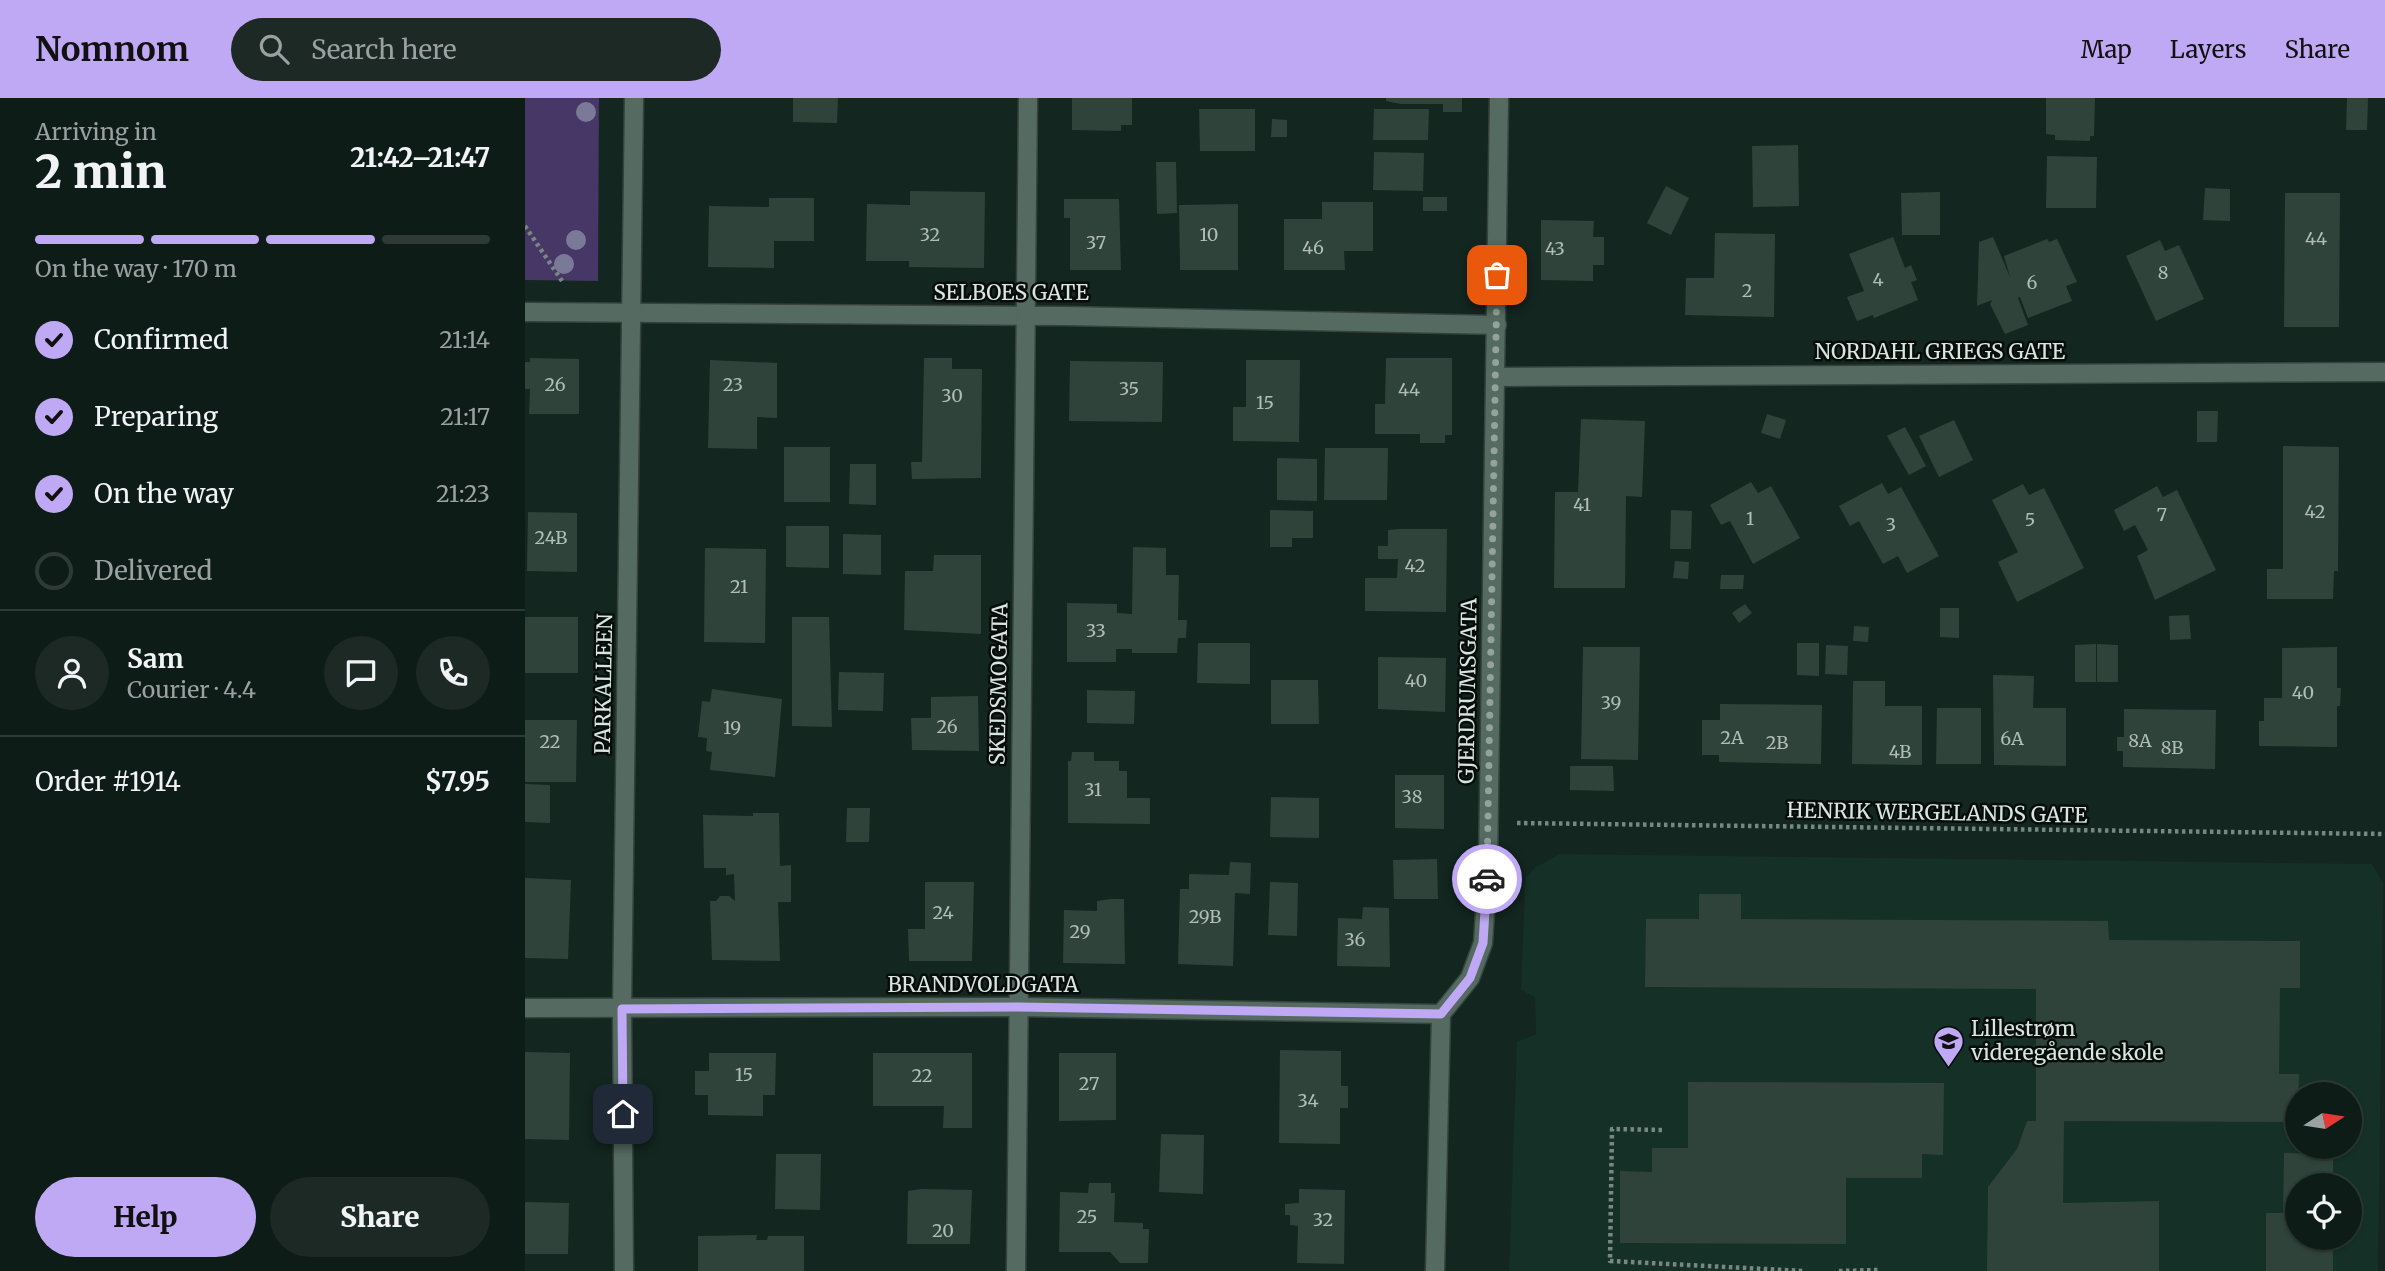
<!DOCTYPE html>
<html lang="en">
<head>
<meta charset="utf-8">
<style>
	body { margin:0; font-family:Merriweather,serif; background:#1c2924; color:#f1f3f6; height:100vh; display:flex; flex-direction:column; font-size:26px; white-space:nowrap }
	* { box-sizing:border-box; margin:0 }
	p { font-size:23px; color:#9ba1a1 }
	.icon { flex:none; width:38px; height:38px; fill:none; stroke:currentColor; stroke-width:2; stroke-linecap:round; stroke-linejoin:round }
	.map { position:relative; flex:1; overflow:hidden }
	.panel { display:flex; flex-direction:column; background:#0e1c17; width:525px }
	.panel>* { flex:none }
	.needle { width:46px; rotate:78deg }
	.buttons { position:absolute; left:1760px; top:984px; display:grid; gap:14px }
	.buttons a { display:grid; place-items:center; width:77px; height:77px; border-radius:50%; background:#0e1c17; box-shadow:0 2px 5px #0004,0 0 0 2px #2e3a36; font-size:35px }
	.pin { position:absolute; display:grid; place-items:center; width:60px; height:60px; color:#fff; margin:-30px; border-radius:14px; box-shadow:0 4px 10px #0006 }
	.courier { position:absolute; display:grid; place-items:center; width:70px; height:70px; margin:-35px; border:5px solid #bfa9f4; border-radius:50%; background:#fff; color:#222; box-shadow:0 2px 9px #0007 }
	.headline em { font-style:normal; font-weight:800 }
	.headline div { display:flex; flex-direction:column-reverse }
	.headline { display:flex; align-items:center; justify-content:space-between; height:119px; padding:0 35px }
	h1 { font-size:46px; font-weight:800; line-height:52px }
	.bar { display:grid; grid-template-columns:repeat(4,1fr); gap:10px 7px; align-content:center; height:84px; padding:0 35px }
	.bar i { height:9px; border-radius:5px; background:#2e3a36 }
	.bar .on { background:#bfa9f4 }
	.bar p { grid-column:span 4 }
	.line { display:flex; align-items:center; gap:18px; padding:0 35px; border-top:2px solid #2e3a36 }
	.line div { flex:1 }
	.round { display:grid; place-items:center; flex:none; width:74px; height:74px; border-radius:37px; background:#1c2924 }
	ol { padding:0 35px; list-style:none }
	li { display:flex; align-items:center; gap:21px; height:77px }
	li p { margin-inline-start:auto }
	li .icon { padding:7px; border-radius:50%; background:#bfa9f4; color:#111; stroke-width:4 }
	li:last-child { color:#9ba1a1 }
	li i { width:38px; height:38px; border:4px solid #2e3a36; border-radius:50% }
	.cta { display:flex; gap:14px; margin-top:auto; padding:14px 35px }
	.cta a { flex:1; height:80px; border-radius:42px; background:#bfa9f4; color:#111; font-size:28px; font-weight:800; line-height:80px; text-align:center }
	.cta a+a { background:#1c2924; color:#f1f3f6 }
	header { display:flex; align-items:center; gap:42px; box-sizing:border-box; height:98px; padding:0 35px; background:#bfa9f4; color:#111 }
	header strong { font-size:33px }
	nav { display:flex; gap:38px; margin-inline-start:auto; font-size:24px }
	.search { width:490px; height:63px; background:#1c2924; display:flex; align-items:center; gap:18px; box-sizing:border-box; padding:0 24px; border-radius:38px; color:#9ba1a1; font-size:26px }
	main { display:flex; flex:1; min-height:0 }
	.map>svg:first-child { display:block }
	.built { fill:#153027; fill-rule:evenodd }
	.green { fill:#473767 }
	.building { fill:#30433b }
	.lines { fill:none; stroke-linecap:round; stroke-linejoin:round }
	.street-casing { stroke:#35423d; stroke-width:21 }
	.path { stroke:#778781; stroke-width:4.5; stroke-dasharray:3.5 3.5; stroke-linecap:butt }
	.street { stroke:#556a61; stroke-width:18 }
	.tree { fill:#7a7997 }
	.done { stroke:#94a29c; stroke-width:7; stroke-dasharray:0 12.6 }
	.route { stroke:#bfa9f4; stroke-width:9 }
	.labels { text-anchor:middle; stroke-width:5; stroke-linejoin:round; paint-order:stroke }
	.number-label { font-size:18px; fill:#afbcb7 }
	.street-label { font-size:21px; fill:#d9e5e0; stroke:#060d0a }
	.poi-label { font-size:21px; fill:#d9e5e0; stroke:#060d0a; text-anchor:start }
</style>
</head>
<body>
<header>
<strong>Nomnom</strong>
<div class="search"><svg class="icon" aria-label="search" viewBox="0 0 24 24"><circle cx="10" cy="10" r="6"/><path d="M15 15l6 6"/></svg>Search here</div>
<nav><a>Map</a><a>Layers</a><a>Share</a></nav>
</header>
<main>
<section class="panel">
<div class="headline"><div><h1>2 min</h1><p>Arriving in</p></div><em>21:42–21:47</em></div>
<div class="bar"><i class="on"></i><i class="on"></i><i class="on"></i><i></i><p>On the way · 170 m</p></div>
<ol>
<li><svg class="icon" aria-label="check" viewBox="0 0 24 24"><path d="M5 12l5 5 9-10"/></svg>Confirmed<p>21:14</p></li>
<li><svg class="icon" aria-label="check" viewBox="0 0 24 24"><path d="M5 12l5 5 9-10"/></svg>Preparing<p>21:17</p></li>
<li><svg class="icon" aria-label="check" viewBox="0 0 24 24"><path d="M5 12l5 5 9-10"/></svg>On the way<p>21:23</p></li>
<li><i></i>Delivered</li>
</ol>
<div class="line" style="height:126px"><a class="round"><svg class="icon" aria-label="person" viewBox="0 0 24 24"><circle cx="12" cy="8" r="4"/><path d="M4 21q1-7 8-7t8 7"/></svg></a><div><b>Sam</b><p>Courier · 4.4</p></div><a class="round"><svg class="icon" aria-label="chat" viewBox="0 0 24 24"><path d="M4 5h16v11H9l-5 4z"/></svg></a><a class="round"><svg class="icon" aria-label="phone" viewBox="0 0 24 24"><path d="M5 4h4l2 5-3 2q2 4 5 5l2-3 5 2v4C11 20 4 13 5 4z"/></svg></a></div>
<div class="line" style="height:91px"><div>Order #1914</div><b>$7.95</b></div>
<div class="cta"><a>Help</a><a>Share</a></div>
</section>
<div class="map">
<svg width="1860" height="1173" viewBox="0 0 1860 1173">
	<rect width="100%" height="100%" fill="#13261f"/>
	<path class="built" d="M1035,756L1847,766L1858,785V797L1853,1173H984L992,944L1011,936L1010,899L996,892L1000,787L1001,779L1011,769ZM1773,996H1825V1048H1773ZM1773,1087H1825V1139H1773Z"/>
	<polygon class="green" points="0,0 74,0 73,183 0,182"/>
	<g class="building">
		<polygon points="268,0 313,0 312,25 268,24"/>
		<polygon points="547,0 607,0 607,27 596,27 596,33 547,32"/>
		<polygon points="861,0 937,0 937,14 918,14 918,6 876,6 861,3"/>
		<polygon points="1521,0 1570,0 1569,38 1565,38 1565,43 1530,42 1530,37 1521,36"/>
		<polygon points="1822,0 1843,0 1842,32 1821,32"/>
		<polygon points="674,11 730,11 730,53 675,53"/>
		<polygon points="849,11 904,11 903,42 848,42"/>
		<polygon points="747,21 762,22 762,39 746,39"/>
		<polygon points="1273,47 1274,108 1228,109 1227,48"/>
		<polygon points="849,54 899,55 898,93 848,92"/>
		<polygon points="1522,58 1572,59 1571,110 1521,110"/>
		<polygon points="631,64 651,64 652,115 632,116"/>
		<polygon points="1141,88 1164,100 1146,137 1122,125"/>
		<polygon points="1680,90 1705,91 1705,123 1678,122"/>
		<polygon points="385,93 460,94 459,170 384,169 384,163 341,163 342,106 385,107"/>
		<polygon points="1415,94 1415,137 1377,137 1376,95"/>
		<polygon points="1760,95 1815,95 1814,229 1759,229"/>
		<rect x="898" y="99" width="24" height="14"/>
		<polygon points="244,100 289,100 289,143 249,143 249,170 183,169 184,108 244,109"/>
		<polygon points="539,101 594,101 596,172 545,172 545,120 539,120"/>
		<polygon points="797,104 848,104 848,153 819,153 820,172 759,172 759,121 797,121"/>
		<polygon points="713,106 713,172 655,172 654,107"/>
		<polygon points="1016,122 1069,123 1068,139 1079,139 1079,167 1068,167 1068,183 1016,182"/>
		<polygon points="1190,135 1250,136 1249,219 1160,217 1161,180 1189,180"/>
		<polygon points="1368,139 1380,170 1386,167 1392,182 1386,184 1393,202 1349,220 1348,217 1332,223 1322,199 1339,193 1324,156"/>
		<polygon points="1468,139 1485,179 1479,158 1522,141 1524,144 1532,141 1552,184 1541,188 1547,203 1503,220 1495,199 1493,200 1503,227 1480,236 1465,206 1467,202 1452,208 1454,144"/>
		<polygon points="1635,142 1640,153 1654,147 1679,201 1631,223 1601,158"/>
		<polygon points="5,260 54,261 54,316 4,316 5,291 0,291 0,264 5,264"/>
		<polygon points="399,260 427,260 427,271 457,271 456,380 387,381 386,364 397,364"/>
		<polygon points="861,260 927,260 927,337 920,337 920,345 895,345 895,336 850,336 850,306 860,306"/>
		<polygon points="185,262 252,265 252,320 232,319 232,351 183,350"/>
		<polygon points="721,262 775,262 774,344 708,343 708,309 721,309"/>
		<polygon points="545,263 638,264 637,324 544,323"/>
		<polygon points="1672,313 1693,313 1692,344 1672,344"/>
		<polygon points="1242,316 1261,322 1255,341 1236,335"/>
		<polygon points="1056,321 1120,323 1117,399 1101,398 1100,490 1029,490 1030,394 1053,394"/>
		<polygon points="1429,322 1448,362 1414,379 1394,338"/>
		<polygon points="1380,329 1401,368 1384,377 1362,338"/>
		<polygon points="1758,348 1814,349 1813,473 1809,473 1808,501 1742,501 1742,471 1758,471"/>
		<rect x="259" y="349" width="46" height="55"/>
		<polygon points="800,350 863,350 862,402 799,402"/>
		<polygon points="752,360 792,361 792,403 752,402"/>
		<polygon points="325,366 351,366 351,407 324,406"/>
		<polygon points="1226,384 1233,395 1246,388 1275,440 1228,466 1205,423 1196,427 1185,407"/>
		<polygon points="1357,385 1363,396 1376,389 1414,458 1382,475 1373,458 1358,466 1334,423 1325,428 1314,408"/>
		<polygon points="1498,386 1504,397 1519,390 1559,470 1492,504 1473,464 1493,454 1467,402"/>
		<polygon points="1632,388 1638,399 1652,392 1691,472 1630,502 1612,458 1623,452 1610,427 1599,433 1589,412"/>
		<polygon points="745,412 788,413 788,440 767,440 767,449 745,449"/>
		<polygon points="1146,412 1167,413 1166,451 1145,451"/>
		<polygon points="3,414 52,415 52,474 2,473"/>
		<polygon points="261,428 304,428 304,470 261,469"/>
		<polygon points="873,431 922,431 921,514 840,513 840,480 872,480 873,461 853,461 853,448 863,448 863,432"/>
		<polygon points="318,436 356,437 356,477 318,476"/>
		<polygon points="608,449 641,450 641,477 654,477 653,522 662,522 661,540 653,540 652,555 607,555 607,551 591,551 591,564 542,564 542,505 592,506 592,515 607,516"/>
		<polygon points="180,450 241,451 240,545 179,544"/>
		<polygon points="409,457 456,457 456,536 379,532 380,473 408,473"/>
		<polygon points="1150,463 1164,464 1163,481 1148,480"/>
		<polygon points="1196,477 1219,477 1218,491 1195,491"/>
		<polygon points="1220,506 1227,515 1214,525 1207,515"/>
		<polygon points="1415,510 1434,510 1434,540 1415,539"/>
		<polygon points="1664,517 1666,541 1645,542 1644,518"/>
		<rect x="0" y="519" width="53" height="56"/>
		<polygon points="267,519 304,519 307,629 267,628"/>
		<polygon points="1329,528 1344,529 1343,544 1328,543"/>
		<polygon points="673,545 725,545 725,586 672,585"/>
		<polygon points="1272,545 1294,545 1294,578 1272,577"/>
		<polygon points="1571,546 1571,584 1550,584 1550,547"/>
		<polygon points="1572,546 1593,547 1593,584 1572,584"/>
		<polygon points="1301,547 1323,548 1322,577 1300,576"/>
		<polygon points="1058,549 1115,549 1113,662 1056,661"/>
		<polygon points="1812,549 1812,590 1816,590 1815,608 1812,608 1812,649 1734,648 1734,623 1739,623 1739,600 1757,600 1757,550"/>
		<polygon points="853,559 921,560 920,614 853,611"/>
		<polygon points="314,574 359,575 358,613 313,612"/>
		<polygon points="1468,577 1509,578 1508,610 1541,610 1541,668 1469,667"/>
		<polygon points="746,582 793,582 794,626 746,626"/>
		<polygon points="1328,583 1360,583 1360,608 1397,608 1397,667 1327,666"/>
		<polygon points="187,591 257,601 250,679 185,672 187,654 181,653 182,640 173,639 177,603 185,604"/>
		<polygon points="562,592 610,593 609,626 562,625"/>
		<polygon points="453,598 454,653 387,652 386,620 406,620 406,599"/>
		<polygon points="1195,606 1297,607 1296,666 1194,664 1194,657 1177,657 1177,622 1195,622"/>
		<polygon points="1412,610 1456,610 1456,666 1411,666"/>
		<polygon points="1599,611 1691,612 1690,671 1598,669 1598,653 1592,653 1592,639 1599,639"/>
		<polygon points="0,622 52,622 51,684 0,684"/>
		<polygon points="547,654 569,654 569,663 594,663 594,673 602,673 602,700 625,700 625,726 543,725 543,663 546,663"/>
		<polygon points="1045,668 1088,668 1089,693 1045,692"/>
		<polygon points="870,677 919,677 919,731 870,730"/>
		<polygon points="0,686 25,687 25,725 0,724"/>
		<polygon points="746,699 794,700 794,740 745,739"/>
		<polygon points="322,710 345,710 344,744 321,744"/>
		<polygon points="228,715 254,715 255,768 266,767 266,804 253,804 255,863 187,862 185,803 191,803 195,798 204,798 210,803 209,776 201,777 201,770 179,770 178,717 228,718"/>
		<polygon points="912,761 913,801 869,801 868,762"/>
		<polygon points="705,764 726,765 725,796 710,795 708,868 653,866 655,791 664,791 664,776 704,777"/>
		<polygon points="0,780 46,782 43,861 0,860"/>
		<polygon points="400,784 449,784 447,863 384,863 383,831 400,831"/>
		<polygon points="745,784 773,785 772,838 743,837"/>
		<polygon points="1174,796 1216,796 1216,821 1583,823 1584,842 1775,843 1775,890 1755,890 1754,976 1774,976 1773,1024 1539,1023 1538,1105 1634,1103 1634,1173 1462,1173 1463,1089 1492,1051 1502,1023 1511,1023 1511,891 1120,889 1121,821 1174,821"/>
		<polygon points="586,801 599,801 600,866 538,865 539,812 572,813 572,803"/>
		<polygon points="838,809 864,810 865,869 812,868 813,820 837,821"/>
		<polygon points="755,952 816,953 816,988 823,988 823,1010 815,1010 815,1046 754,1045"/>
		<polygon points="0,954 45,955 44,1042 0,1041"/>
		<polygon points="184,955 251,955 250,997 238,997 238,1018 183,1017 183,997 170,997 170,973 184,973"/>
		<polygon points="348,955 447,955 447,1030 418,1030 419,1008 348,1008"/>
		<polygon points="534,955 591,955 591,1022 534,1023"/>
		<polygon points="1163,984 1419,985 1418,1057 1397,1056 1397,1080 1321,1080 1321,1146 1095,1145 1095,1073 1127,1074 1127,1050 1163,1050"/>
		<polygon points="636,1036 679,1037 678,1096 634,1094"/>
		<polygon points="1759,1055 1808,1056 1808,1087 1773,1087 1773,1139 1808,1139 1808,1173 1741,1173 1741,1115 1758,1115"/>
		<polygon points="251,1056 296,1056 295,1112 250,1111"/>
		<polygon points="564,1085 586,1085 586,1095 590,1095 589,1124 618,1125 618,1131 624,1131 623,1165 595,1165 585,1154 534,1154 535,1094 563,1095"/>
		<polygon points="396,1091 447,1092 445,1146 382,1146 383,1093"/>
		<polygon points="774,1091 820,1092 819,1166 772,1165 773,1128 765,1127 765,1117 760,1117 760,1106 774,1105"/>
		<polygon points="0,1104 44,1105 43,1156 0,1156"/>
		<polygon points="232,1137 231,1142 242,1142 243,1138 279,1138 279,1173 173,1173 173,1138"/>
	</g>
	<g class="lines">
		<defs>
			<g id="street">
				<polyline points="0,214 540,218 972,227"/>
				<polyline points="971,279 1860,274"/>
				<polyline points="0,910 494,909 916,916"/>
				<polyline points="99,1173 97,911 109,0"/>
				<polyline points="491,1173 503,0"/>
				<polyline points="910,1173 916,916 945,880 958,845 963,768 974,0"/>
			</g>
		</defs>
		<use href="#street" class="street-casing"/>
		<g class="path">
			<polyline points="0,128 37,183"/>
			<polyline points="992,725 1860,736"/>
			<polyline points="1137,1032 1087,1031 1085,1163 1279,1173"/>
			<polyline points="1314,1173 1353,1172"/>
		</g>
		<use href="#street" class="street"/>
	</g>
	<g class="tree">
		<circle cx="61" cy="14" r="10"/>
		<circle cx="51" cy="142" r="10"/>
		<circle cx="39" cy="166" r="10"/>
	</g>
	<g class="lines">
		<polyline class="done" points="962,781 972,177"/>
		<polyline class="route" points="98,1016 97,911 494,909 916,916 945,880 958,845 962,781"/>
	</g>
	<defs>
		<symbol id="school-pin" viewBox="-11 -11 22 30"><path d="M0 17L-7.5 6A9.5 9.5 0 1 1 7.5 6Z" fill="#bfa9f4" stroke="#060d0a"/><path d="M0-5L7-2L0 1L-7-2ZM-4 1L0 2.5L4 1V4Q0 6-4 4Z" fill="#111"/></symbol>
	</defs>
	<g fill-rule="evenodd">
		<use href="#school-pin" x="1406" y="926" width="35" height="47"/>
	</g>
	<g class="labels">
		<g class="number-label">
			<text x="405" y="143">32</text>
			<text x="684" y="143">10</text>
			<text x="1791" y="147">44</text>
			<text x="571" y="151">37</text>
			<text x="788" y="156">46</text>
			<text x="1030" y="157">43</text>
			<text x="1638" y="181">8</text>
			<text x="1353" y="188">4</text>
			<text x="1507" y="191">6</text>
			<text x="1222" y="199">2</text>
			<text x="30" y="293">26</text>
			<text x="208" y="293">23</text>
			<text x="604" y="297">35</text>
			<text x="884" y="298">44</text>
			<text x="427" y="304">30</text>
			<text x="740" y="311">15</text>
			<text x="1057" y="413">41</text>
			<text x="1790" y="420">42</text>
			<text x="1637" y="423">7</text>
			<text x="1225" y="427">1</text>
			<text x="1505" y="428">5</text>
			<text x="1366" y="433">3</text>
			<text x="26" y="446">24B</text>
			<text x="890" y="474">42</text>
			<text x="214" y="495">21</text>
			<text x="571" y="539">33</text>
			<text x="891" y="589">40</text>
			<text x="1778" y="601">40</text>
			<text x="1086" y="611">39</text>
			<text x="422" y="635">26</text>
			<text x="207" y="636">19</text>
			<text x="1207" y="646">2A</text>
			<text x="1487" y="647">6A</text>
			<text x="1615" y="649">8A</text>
			<text x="25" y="650">22</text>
			<text x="1252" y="651">2B</text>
			<text x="1647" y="656">8B</text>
			<text x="1375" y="660">4B</text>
			<text x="568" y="698">31</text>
			<text x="887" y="705">38</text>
			<text x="418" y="821">24</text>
			<text x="680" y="825">29B</text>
			<text x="555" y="840">29</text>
			<text x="830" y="848">36</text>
			<text x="219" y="983">15</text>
			<text x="397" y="984">22</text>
			<text x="564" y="992">27</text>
			<text x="783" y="1009">34</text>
			<text x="562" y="1125">25</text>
			<text x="798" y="1128">32</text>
			<text x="418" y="1139">20</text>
		</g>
		<g class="street-label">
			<text x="486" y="202">SELBOES GATE</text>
			<text x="1415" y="261">NORDAHL GRIEGS GATE</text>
			<text transform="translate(79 586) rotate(-89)" y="7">PARKALLEEN</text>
			<text transform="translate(474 586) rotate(-89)" y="7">SKEDSMOGATA</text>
			<text transform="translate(943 593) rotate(-89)" y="7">GJERDRUMSGATA</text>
			<text transform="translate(1412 715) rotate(1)" y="7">HENRIK WERGELANDS GATE</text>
			<text x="458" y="894">BRANDVOLDGATA</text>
		</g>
		<g class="poi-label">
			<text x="1446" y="938">Lillestrøm<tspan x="1446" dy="24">videregående skole</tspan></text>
		</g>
	</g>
</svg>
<div class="buttons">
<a><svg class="needle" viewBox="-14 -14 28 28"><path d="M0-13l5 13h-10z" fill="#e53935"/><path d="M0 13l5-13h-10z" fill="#9ba1a1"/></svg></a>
<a><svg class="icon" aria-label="locate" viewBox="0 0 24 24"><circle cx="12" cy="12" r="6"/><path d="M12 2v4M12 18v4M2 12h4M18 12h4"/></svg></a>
</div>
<div class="pin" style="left:972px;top:177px;background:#ea580c"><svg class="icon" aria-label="bag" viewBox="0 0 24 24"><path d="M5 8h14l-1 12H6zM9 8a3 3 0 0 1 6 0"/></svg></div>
<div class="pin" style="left:98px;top:1016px;background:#1f2937"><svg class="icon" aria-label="home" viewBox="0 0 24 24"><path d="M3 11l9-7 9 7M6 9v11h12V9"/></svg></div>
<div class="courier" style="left:962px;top:781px"><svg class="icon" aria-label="car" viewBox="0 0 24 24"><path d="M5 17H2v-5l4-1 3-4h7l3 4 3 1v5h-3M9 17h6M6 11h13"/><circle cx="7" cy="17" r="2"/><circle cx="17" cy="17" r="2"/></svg></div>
</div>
</main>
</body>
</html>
